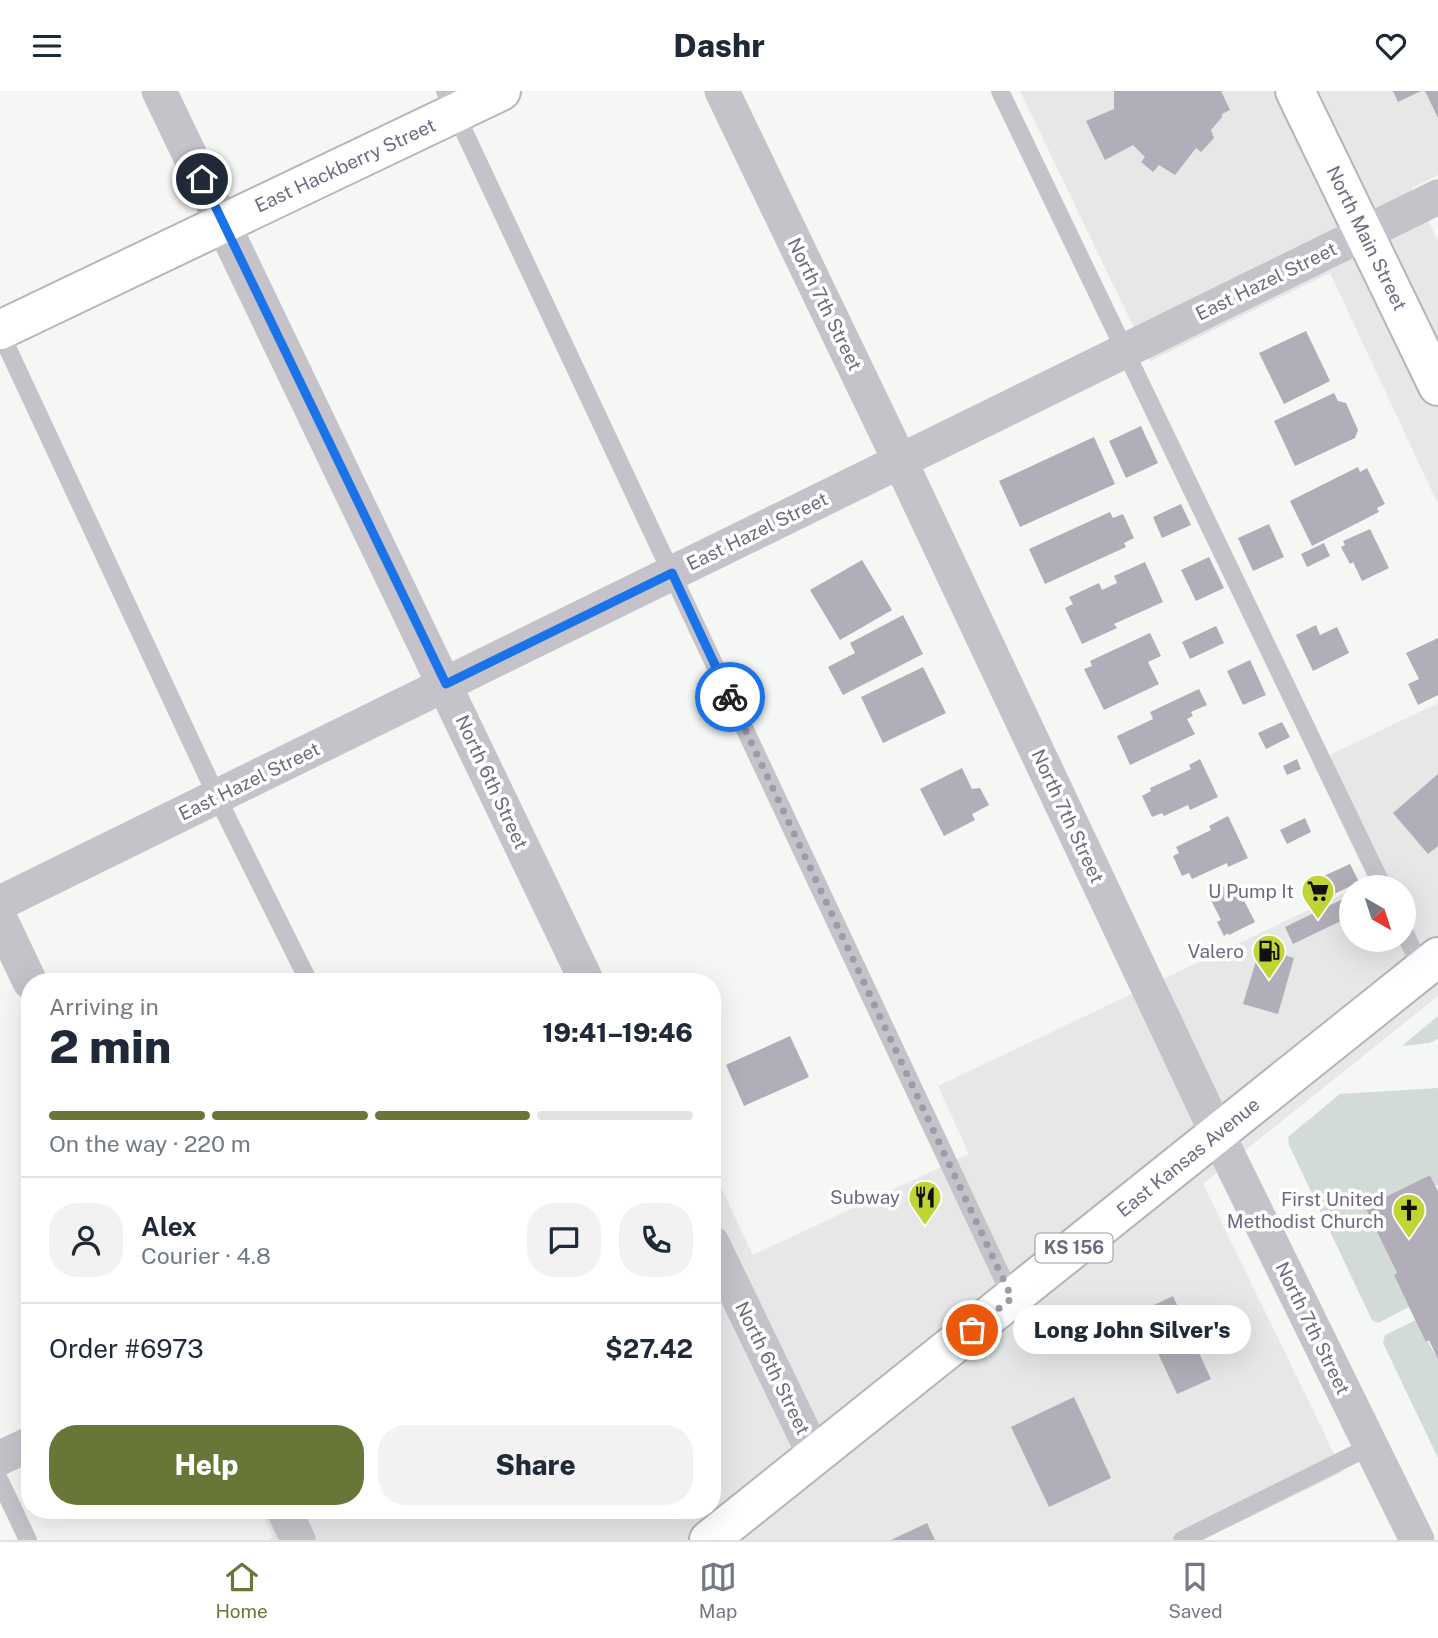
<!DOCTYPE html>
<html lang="en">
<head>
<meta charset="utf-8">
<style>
	body { margin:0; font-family:"Public Sans",sans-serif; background:#f2f2f3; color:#1f2937; height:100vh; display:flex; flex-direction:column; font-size:26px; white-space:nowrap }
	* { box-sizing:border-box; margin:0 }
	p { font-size:23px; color:#747a83 }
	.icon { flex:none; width:38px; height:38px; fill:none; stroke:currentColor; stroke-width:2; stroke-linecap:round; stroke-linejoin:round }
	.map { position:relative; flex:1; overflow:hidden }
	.sheet { position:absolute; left:21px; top:882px; width:700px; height:546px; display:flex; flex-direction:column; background:#fff; border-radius:28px; box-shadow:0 7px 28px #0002 }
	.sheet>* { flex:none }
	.needle { width:46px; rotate:141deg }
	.tools { position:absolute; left:1339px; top:784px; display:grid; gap:14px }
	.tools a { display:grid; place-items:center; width:77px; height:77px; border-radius:50%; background:#fff; box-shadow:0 7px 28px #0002; font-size:35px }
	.pin { position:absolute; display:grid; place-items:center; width:60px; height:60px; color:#fff; margin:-30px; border:4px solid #fff; border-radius:50%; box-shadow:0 2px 7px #0007 }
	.courier { position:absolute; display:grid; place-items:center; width:70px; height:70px; margin:-35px; border:5px solid #1a73e8; border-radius:50%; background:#fff; color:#222; box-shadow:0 2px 9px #0007 }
	.bubble { position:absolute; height:49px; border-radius:24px; background:#fff; box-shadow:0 7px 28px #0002; font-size:23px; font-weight:800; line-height:49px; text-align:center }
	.headline em { font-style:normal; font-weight:800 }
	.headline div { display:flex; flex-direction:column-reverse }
	.headline { display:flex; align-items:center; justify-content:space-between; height:119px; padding:0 28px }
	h1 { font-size:46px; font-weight:800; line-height:52px }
	.bar { display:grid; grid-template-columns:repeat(4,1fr); gap:10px 7px; align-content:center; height:84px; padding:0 28px }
	.bar i { height:9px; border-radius:5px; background:#e0e1e3 }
	.bar .on { background:#687637 }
	.bar p { grid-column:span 4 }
	.line { display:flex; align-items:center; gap:18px; padding:0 28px; border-top:2px solid #e0e1e3 }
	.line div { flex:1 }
	.round { display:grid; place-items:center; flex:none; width:74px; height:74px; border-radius:28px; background:#f2f2f3 }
	.cta { display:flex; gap:14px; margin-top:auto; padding:14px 28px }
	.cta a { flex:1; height:80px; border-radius:28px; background:#687637; color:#fff; font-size:28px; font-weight:800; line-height:80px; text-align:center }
	.cta a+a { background:#f2f2f3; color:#1f2937 }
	header { display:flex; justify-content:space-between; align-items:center; height:91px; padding:0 28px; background:#fff; font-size:32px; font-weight:800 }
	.tabs { display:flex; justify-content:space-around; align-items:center; height:98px; border-top:2px solid #e0e1e3; background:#fff; font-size:19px; color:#747a83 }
	.tabs a { display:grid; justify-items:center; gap:4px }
	.tabs .on { color:#687637 }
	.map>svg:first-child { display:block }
	.built { fill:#e6e7e7 }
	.green { fill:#d3dbd8 }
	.building { fill:#b1aeb9 }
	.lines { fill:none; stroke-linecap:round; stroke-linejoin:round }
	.secondary-casing { stroke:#b8b5bd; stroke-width:42 }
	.primary-casing { stroke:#b6b4bb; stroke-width:42 }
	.lane { stroke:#c5c2c9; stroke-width:18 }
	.street { stroke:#c5c2c9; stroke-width:35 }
	.secondary { stroke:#fff; stroke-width:38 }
	.primary { stroke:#fff; stroke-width:38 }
	.done { stroke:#9f9aaa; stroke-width:7; stroke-dasharray:0 12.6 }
	.route { stroke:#1a73e8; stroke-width:9 }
	.labels { text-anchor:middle; stroke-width:7; stroke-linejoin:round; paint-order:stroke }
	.shield { fill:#fff; stroke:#9c95a8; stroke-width:2 }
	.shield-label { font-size:18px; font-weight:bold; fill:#716882 }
	.street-label { font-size:19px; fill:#716882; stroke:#fff }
	.poi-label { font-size:19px; fill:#716882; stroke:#fff; text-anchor:end }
</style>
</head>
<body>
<header><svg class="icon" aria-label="menu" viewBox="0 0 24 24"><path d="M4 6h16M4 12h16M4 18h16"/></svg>Dashr<svg class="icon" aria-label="heart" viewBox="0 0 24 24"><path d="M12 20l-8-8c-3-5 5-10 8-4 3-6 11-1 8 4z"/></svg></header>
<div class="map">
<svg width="1438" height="1449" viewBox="0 0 1438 1449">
	<rect width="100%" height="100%" fill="#f4f7f4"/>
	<g class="built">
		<polygon points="1020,0 1438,0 1438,84 1412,97 1438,150 1438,413 1330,182 1150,270"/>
		<polygon points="1438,612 1438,905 1203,1093 1343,1381 1203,1449 268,1449 273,1446 260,1419 712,1419 712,1078 753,1164 969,1063 938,995 1351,799 1351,849 1404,849 1404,796 1357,796 1369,790 1313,672"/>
	</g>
	<g class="green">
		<polygon points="1438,925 1438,948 1429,952 1402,955"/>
		<polygon points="1438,997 1438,1094 1436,1095 1430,1084 1365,1116 1397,1182 1394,1184 1409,1216 1378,1232 1372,1229 1289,1054 1288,1046 1340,1003"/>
		<polygon points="1416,1229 1438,1269 1438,1367 1383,1252 1385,1244"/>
	</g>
	<g class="building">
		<polygon points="1114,0 1221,0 1230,19 1222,23 1222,26 1211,39 1214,47 1201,61 1196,57 1175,84 1159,74 1153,81 1141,71 1145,66 1133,54 1105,69 1086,30 1114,18"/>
		<polygon points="1393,0 1421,0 1398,11"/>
		<polygon points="1425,0 1438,0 1438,27"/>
		<polygon points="1306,240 1330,290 1284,313 1259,262"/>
		<polygon points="1334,302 1338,310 1346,312 1358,339 1355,347 1295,375 1274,330"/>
		<polygon points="1141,335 1158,372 1126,387 1109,350"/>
		<polygon points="1094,346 1115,393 1020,436 999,390"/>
		<polygon points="1358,376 1360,381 1367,377 1385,413 1377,417 1379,421 1312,455 1290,410"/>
		<polygon points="1181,413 1191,434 1162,447 1153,426"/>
		<polygon points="1110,421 1113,427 1123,423 1134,447 1124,452 1126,456 1045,493 1029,458"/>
		<polygon points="1269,433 1284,466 1253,480 1238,447"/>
		<polygon points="1370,438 1389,477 1362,490 1353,471 1350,473 1341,456 1345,454 1343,450"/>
		<polygon points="1324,452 1330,465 1307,476 1301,463"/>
		<polygon points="1209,466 1224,497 1196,510 1181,479"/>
		<polygon points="862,469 892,519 840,549 810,499"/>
		<polygon points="1145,471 1163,511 1114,533 1117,537 1082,553 1065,517 1073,513 1069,506 1099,492 1102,499 1117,492 1114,485"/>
		<polygon points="903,524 923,563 843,604 828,576 855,562 850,552"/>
		<polygon points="1316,534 1320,544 1337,536 1349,562 1313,580 1296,544"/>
		<polygon points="1216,535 1224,552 1190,568 1182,551"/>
		<polygon points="1150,542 1161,565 1148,571 1159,593 1104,619 1084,578 1092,575 1090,570"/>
		<polygon points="1438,547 1438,604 1418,614 1408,593 1419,588 1406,562"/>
		<polygon points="1250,569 1266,604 1243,614 1227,580"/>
		<polygon points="923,576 946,622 883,652 861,606"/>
		<polygon points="1199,598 1207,614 1191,621 1193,625 1187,628 1195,643 1130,674 1117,645 1153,628 1150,621"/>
		<polygon points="1282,631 1290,646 1266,658 1258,642"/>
		<polygon points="1200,668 1218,706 1190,719 1188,714 1164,725 1162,722 1152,726 1142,705 1151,700 1150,697 1191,678 1189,674"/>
		<polygon points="1297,668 1301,678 1287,684 1283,675"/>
		<polygon points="962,677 972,698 980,697 989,714 972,723 975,729 944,745 920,698"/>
		<polygon points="1438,683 1438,755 1428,763 1393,722"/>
		<polygon points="1228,725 1248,767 1228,776 1227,772 1192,788 1189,782 1182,785 1173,765 1179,762 1176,756 1211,739 1209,735"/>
		<polygon points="1305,727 1311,741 1287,753 1280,739"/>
		<polygon points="1350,773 1359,791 1326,807 1317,788"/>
		<polygon points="1234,790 1255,831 1229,844 1228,842 1224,845 1217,831 1221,829 1208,803"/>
		<polygon points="1351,804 1351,825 1293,853 1285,836"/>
		<polygon points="1260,857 1294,867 1278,923 1243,913"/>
		<polygon points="790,945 809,986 744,1015 726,974"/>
		<polygon points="1430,1084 1438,1100 1438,1269 1429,1249 1426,1251 1409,1216 1394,1184 1397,1182 1365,1116"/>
		<polygon points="1173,1205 1211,1288 1177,1303 1156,1258 1149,1262 1131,1225"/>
		<polygon points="1074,1306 1111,1387 1049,1416 1011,1336"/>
		<polygon points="927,1432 935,1449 891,1449"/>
	</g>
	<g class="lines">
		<defs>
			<polyline id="secondary" points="0,239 501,0"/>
			<g id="primary">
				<polyline points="1295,0 1438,295"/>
				<polyline points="709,1449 1438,866"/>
			</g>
		</defs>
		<use href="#secondary" class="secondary-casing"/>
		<use href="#primary" class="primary-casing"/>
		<g class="lane">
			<polyline points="445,0 1012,1207"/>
			<polyline points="1000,0 1383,796"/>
			<polyline points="0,241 217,706 309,891"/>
			<polyline points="1404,840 1422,879"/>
			<polyline points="0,1390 28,1449"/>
			<polyline points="1182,1449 1371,1355"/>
		</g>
		<g class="street">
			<polyline points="159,0 587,891"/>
			<polyline points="722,0 900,370 1217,1042 1417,1449"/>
			<polyline points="0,812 1438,106"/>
			<polyline points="0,828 30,891"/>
			<polyline points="712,1152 815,1365"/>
			<polyline points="0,1367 30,1353"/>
			<polyline points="284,1419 298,1449"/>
		</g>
		<use href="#secondary" class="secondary"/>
		<use href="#primary" class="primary"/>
	</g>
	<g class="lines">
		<polyline class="done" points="730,606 1012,1207 972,1239"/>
		<polyline class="route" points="202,88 446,593 672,482 730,606"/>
	</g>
	<defs>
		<symbol id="supermarket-pin" viewBox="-11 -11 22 30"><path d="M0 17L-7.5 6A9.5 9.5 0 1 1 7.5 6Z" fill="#c1d436" stroke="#fff"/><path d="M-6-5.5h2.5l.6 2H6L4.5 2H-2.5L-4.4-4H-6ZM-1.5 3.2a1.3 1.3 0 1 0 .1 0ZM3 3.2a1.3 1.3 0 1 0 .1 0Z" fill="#111"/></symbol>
		<symbol id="fuel-pin" viewBox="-11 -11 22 30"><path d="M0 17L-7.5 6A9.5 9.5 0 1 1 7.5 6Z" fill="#c1d436" stroke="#fff"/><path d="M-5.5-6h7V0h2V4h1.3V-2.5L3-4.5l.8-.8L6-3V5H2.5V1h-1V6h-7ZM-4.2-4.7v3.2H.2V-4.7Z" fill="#111"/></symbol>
		<symbol id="restaurant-pin" viewBox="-11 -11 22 30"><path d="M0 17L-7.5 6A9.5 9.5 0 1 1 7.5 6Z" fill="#c1d436" stroke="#fff"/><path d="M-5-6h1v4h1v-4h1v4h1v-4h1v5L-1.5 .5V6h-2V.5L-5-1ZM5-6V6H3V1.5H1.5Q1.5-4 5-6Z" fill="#111"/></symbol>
		<symbol id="church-pin" viewBox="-11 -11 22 30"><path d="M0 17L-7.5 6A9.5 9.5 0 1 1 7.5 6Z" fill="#c1d436" stroke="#fff"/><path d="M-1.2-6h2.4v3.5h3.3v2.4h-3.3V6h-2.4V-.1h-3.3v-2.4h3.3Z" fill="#111"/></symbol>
	</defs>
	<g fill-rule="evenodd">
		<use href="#supermarket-pin" x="1299" y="781" width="38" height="52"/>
		<use href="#fuel-pin" x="1250" y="841" width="38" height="52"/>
		<use href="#restaurant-pin" x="906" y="1087" width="38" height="52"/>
		<use href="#church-pin" x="1390" y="1100" width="38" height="52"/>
	</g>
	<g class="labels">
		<rect class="shield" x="1035.5" y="1142.5" width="77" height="29" rx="5"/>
		<g class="shield-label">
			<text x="1074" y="1163">KS 156</text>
		</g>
		<g class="street-label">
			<text transform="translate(345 74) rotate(-25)" y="7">East Hackberry Street</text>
			<text transform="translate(1367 147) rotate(64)" y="7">North Main Street</text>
			<text transform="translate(1266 190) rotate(-26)" y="7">East Hazel Street</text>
			<text transform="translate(825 213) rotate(64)" y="7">North 7th Street</text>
			<text transform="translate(757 440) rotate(-26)" y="7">East Hazel Street</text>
			<text transform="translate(249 690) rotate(-26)" y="7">East Hazel Street</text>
			<text transform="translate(492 691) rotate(65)" y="7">North 6th Street</text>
			<text transform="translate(1068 725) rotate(65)" y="7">North 7th Street</text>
			<text transform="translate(1188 1066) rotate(-39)" y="7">East Kansas Avenue</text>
			<text transform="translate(1313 1237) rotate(64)" y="7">North 7th Street</text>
			<text transform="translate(773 1277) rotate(64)" y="7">North 6th Street</text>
		</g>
		<g class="poi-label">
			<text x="1294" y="807">U Pump It</text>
			<text x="1244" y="867">Valero</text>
			<text x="900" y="1113">Subway</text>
			<text x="1384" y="1115">First United<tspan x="1384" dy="22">Methodist Church</tspan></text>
		</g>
	</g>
</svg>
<div class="tools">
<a><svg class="needle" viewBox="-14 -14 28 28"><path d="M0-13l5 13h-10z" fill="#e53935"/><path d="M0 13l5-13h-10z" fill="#747a83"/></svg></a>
</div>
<div class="pin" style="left:972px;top:1239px;background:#ea580c"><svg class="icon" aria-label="bag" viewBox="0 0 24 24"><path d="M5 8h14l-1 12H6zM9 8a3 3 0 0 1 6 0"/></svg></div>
<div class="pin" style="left:202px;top:88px;background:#1f2937"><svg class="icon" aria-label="home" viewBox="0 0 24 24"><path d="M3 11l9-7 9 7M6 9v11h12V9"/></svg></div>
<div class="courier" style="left:730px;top:606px"><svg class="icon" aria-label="bike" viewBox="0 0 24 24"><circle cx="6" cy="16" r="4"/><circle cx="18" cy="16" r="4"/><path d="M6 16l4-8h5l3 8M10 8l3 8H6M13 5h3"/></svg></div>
<div class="bubble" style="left:1013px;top:1214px;width:238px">Long John Silver's</div>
<section class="sheet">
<div class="headline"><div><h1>2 min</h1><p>Arriving in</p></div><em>19:41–19:46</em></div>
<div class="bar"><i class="on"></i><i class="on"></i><i class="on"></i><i></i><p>On the way · 220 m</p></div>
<div class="line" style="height:126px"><a class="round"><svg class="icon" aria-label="person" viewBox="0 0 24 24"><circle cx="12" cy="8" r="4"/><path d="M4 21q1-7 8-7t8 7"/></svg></a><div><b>Alex</b><p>Courier · 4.8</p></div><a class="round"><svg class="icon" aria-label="chat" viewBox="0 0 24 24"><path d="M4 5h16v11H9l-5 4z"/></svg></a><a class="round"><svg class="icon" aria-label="phone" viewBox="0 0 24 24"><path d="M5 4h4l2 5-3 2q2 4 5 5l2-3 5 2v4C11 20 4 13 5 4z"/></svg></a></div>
<div class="line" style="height:91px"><div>Order #6973</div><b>$27.42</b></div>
<div class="cta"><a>Help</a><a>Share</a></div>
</section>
</div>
<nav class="tabs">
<a class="on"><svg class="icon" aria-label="home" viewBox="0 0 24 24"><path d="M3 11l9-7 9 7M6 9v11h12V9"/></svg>Home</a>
<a><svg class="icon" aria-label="map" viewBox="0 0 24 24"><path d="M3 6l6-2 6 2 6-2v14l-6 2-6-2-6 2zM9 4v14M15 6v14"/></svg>Map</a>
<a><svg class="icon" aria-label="saved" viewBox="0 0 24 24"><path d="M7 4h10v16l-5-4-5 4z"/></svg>Saved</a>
</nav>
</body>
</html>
